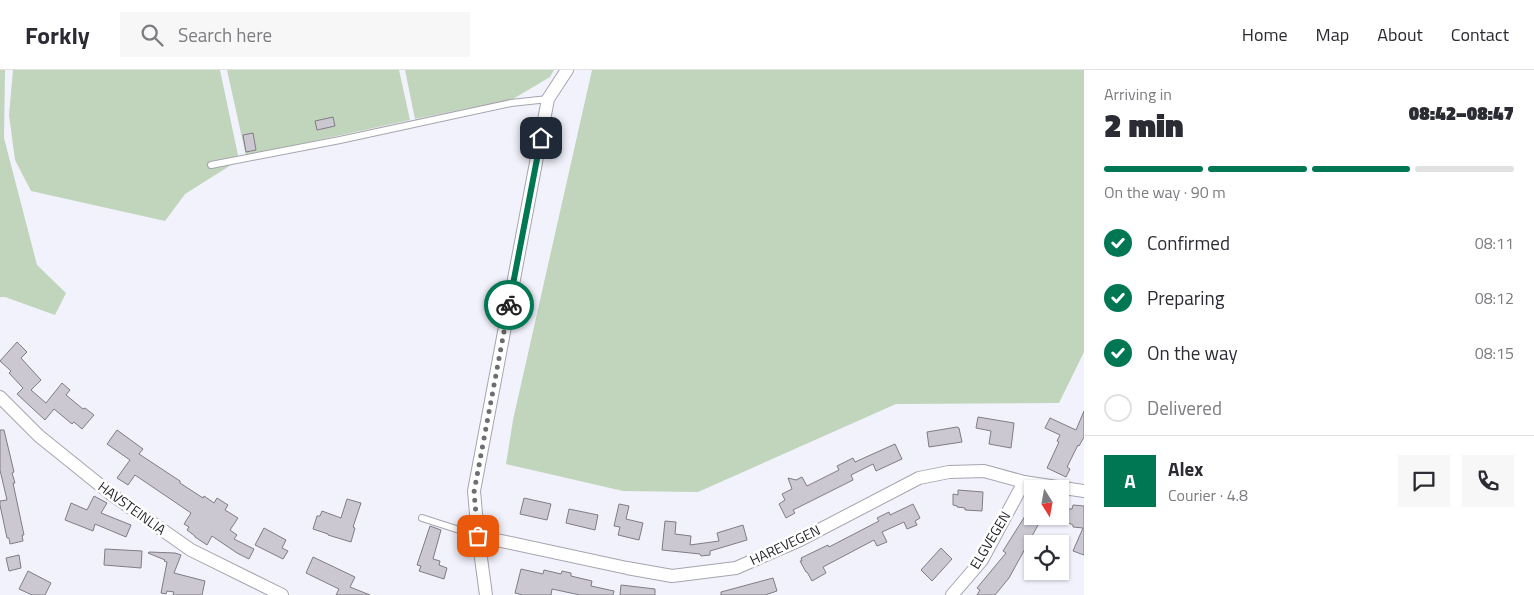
<!DOCTYPE html>
<html lang="en">
<head>
<meta charset="utf-8">
<style>
	body { margin:0; font-family:"Titillium Web",sans-serif; background:#f7f7f7; color:#2b2b33; height:100vh; display:flex; flex-direction:column; font-size:19px; white-space:nowrap }
	* { box-sizing:border-box; margin:0 }
	p { font-size:16px; color:#7c7c81 }
	.icon { flex:none; width:28px; height:28px; fill:none; stroke:currentColor; stroke-width:2; stroke-linecap:round; stroke-linejoin:round }
	.map { position:relative; flex:1; overflow:hidden }
	.sheet { display:flex; flex-direction:column; background:#fff; width:450px }
	.sheet>* { flex:none }
	.needle { width:32px; rotate:169deg }
	.fabs { position:absolute; left:1024px; top:410px; display:grid; gap:10px }
	.fabs a { display:grid; place-items:center; width:45px; height:45px; border-radius:0px; background:#fff; box-shadow:0 1px 4px #0004; font-size:25px }
	.pin { position:absolute; display:grid; place-items:center; width:42px; height:42px; color:#fff; margin:-21px; border-radius:10px; box-shadow:0 2px 8px #0006 }
	.courier { position:absolute; display:grid; place-items:center; width:50px; height:50px; margin:-25px; border:4px solid #007753; border-radius:50%; background:#fff; color:#222; box-shadow:0 1px 6px #0007 }
	.overview em { font-style:normal; font-weight:800 }
	.overview div { display:flex; flex-direction:column-reverse }
	.overview { display:flex; align-items:center; justify-content:space-between; height:85px; padding:0 20px }
	h1 { font-size:32px; font-weight:800; line-height:38px }
	.bar { display:grid; grid-template-columns:repeat(4,1fr); gap:8px 5px; align-content:center; height:60px; padding:0 20px }
	.bar i { height:6px; border-radius:4px; background:#e1e1e2 }
	.bar .on { background:#007753 }
	.bar p { grid-column:span 4 }
	.line { display:flex; align-items:center; gap:12px; padding:0 20px; border-top:1px solid #e1e1e2 }
	.line div { flex:1 }
	.round { display:grid; place-items:center; flex:none; width:52px; height:52px; border-radius:0px; background:#f7f7f7 }
	ol { padding:0 20px; list-style:none }
	li { display:flex; align-items:center; gap:15px; height:55px }
	li p { margin-inline-start:auto }
	li .icon { padding:5px; border-radius:50%; background:#007753; color:#fff; stroke-width:4 }
	li:last-child { color:#7c7c81 }
	li i { width:28px; height:28px; border:2px solid #e1e1e2; border-radius:50% }
	header { display:flex; align-items:center; gap:30px; box-sizing:border-box; height:70px; padding:0 25px; background:#fff; border-bottom:1px solid #e1e1e2 }
	header strong { font-size:24px }
	nav { display:flex; gap:28px; margin-inline-start:auto; font-size:18px }
	.search { width:350px; height:45px; background:#f7f7f7; display:flex; align-items:center; gap:12px; box-sizing:border-box; padding:0 18px; border-radius:0px; color:#7c7c81; font-size:19px }
	main { display:flex; flex:1; min-height:0 }
	.map>svg:first-child { display:block }
	.green { fill:#c0d5bb }
	.building { fill:#ccc8d2; stroke:#807c85 }
	.lines { fill:none; stroke-linecap:round; stroke-linejoin:round }
	.service-casing { stroke:#a6a5af; stroke-width:8 }
	.minor-casing { stroke:#a6a5af; stroke-width:14 }
	.service { stroke:#fff; stroke-width:6 }
	.minor { stroke:#fff; stroke-width:12 }
	.done { stroke:#6e6d74; stroke-width:5; stroke-dasharray:0 9 }
	.route { stroke:#007753; stroke-width:6 }
	.labels { text-anchor:middle; stroke-width:5; stroke-linejoin:round; paint-order:stroke }
	.street-label { font-size:14px; fill:#27262a; stroke:#fff }
</style>
</head>
<body>
<header>
<strong>Forkly</strong>
<div class="search"><svg class="icon" aria-label="search" viewBox="0 0 24 24"><circle cx="10" cy="10" r="6"/><path d="M15 15l6 6"/></svg>Search here</div>
<nav><a>Home</a><a>Map</a><a>About</a><a>Contact</a></nav>
</header>
<main>
<div class="map">
<svg width="1084" height="525" viewBox="0 0 1084 525">
	<rect width="100%" height="100%" fill="#f2f2fc"/>
	<g class="green">
		<polygon points="0,0 5,0 4,68 37,195 66,223 55,245 5,227 0,227"/>
		<polygon points="13,0 220,0 239,90 185,124 165,151 31,121 15,90 9,45"/>
		<polygon points="227,0 399,0 410,50 246,86"/>
		<polygon points="405,0 554,0 550,7 513,29 415,49"/>
		<polygon points="592,0 1084,0 1084,282 1059,333 896,334 698,422 623,421 506,394 513,350"/>
	</g>
	<g class="building">
		<polygon points="333,47 335,56 317,60 315,51"/>
		<polygon points="253,63 256,80 246,82 243,65"/>
		<polygon points="17,272 27,282 21,288 41,310 31,320 46,333 62,313 70,320 66,325 83,339 85,338 94,345 82,359 74,352 72,354 54,339 45,350 17,324 23,318 9,303 11,301 0,291"/>
		<polygon points="1084,341 1084,367 1079,376 1078,375 1067,397 1070,399 1066,407 1047,398 1059,372 1057,371 1060,365 1045,358 1050,348 1076,360"/>
		<polygon points="978,347 1014,353 1011,378 989,374 991,361 976,358"/>
		<polygon points="957,357 959,358 962,372 929,377 927,362"/>
		<polygon points="0,360 4,360 14,402 12,403 15,413 13,413 24,465 22,465 23,471 10,474 9,468 7,468 0,435 0,431 7,430 0,400"/>
		<polygon points="117,360 143,379 139,384 180,411 180,413 203,428 204,426 214,433 217,428 228,435 225,440 238,448 230,460 237,465 234,469 254,479 249,489 237,483 212,466 207,475 195,467 195,466 187,460 189,457 184,454 191,443 135,405 128,415 117,408 130,390 107,374"/>
		<polygon points="895,374 902,389 876,401 873,394 851,405 853,410 793,440 795,443 786,448 779,434 785,430 782,424 792,419 788,408 796,410 802,407 807,416 839,400 837,396 853,388 855,392"/>
		<polygon points="958,420 983,422 982,441 965,440 965,438 957,437 957,436 953,435 953,424 958,425"/>
		<polygon points="94,426 107,433 101,443 131,455 126,467 95,454 93,461 65,450 71,433 87,440"/>
		<polygon points="524,428 551,434 547,450 520,444"/>
		<polygon points="347,429 361,433 353,457 355,458 351,472 328,465 328,464 313,459 317,446 320,446 322,441 341,448"/>
		<polygon points="619,434 629,436 626,449 643,453 639,470 618,465 620,457 614,456"/>
		<polygon points="913,434 920,448 915,451 917,455 907,459 904,452 882,462 887,472 877,476 874,470 823,497 826,503 812,511 807,502 806,502 800,491 802,491 801,488 828,475 829,477 879,451 877,448 889,442 890,445"/>
		<polygon points="1032,435 1032,446 1043,446 1009,508 995,525 977,525 980,520 977,518 1006,483 1003,481"/>
		<polygon points="1073,435 1084,436 1084,485 1073,481 1083,458 1073,457 1073,455 1071,454 1060,451 1060,439 1072,439"/>
		<polygon points="569,439 598,445 595,460 566,453"/>
		<polygon points="665,451 676,452 675,464 691,466 690,475 719,471 717,463 743,455 747,470 710,481 710,485 701,486 700,484 662,480"/>
		<polygon points="430,456 441,460 433,489 440,491 439,495 447,498 444,509 419,501 421,496 417,495"/>
		<polygon points="264,458 286,470 282,478 288,481 283,489 255,475"/>
		<polygon points="941,478 952,489 932,511 921,500"/>
		<polygon points="105,479 142,481 141,498 104,495"/>
		<polygon points="149,482 175,483 181,485 174,503 205,511 202,525 173,525 174,522 167,521 166,524 161,523 167,492 164,491 165,490 148,483"/>
		<polygon points="19,485 21,498 9,501 6,488"/>
		<polygon points="313,487 355,507 350,517 370,525 336,525 339,519 306,503"/>
		<polygon points="521,499 543,504 544,500 561,504 562,501 571,503 571,506 592,511 591,516 614,521 613,525 580,525 552,519 551,525 523,525 515,523"/>
		<polygon points="28,501 51,513 45,525 32,525 19,519"/>
		<polygon points="773,508 777,521 765,525 721,525 721,522"/>
		<polygon points="621,515 655,519 655,525 620,525"/>
	</g>
	<g class="lines">
		<defs>
			<g id="service">
				<polyline points="211,95 340,70 511,33 548,29"/>
				<polyline points="422,448 478,466"/>
			</g>
			<g id="minor">
				<polyline points="0,327 39,366 111,424 191,480 282,525"/>
				<polyline points="478,466 627,498 672,506 736,498 800,470 919,408 949,402 984,401 1024,412 1084,421"/>
				<polyline points="486,525 478,466 474,421 548,29 567,0"/>
				<polyline points="952,525 982,490 1024,412"/>
			</g>
		</defs>
		<use href="#service" class="service-casing"/>
		<use href="#minor" class="minor-casing"/>
		<use href="#service" class="service"/>
		<use href="#minor" class="minor"/>
	</g>
	<g class="lines">
		<polyline class="done" points="478,466 474,422 509,235"/>
		<polyline class="route" points="509,235 541,68"/>
	</g>
	<g class="labels">
		<g class="street-label">
			<text transform="translate(132 438) rotate(36)" y="5">HAVSTEINLIA</text>
			<text transform="translate(990 470) rotate(-59)" y="5">ELGVEGEN</text>
			<text transform="translate(785 475) rotate(-25)" y="5">HAREVEGEN</text>
		</g>
	</g>
</svg>
<div class="fabs">
<a><svg class="needle" viewBox="-14 -14 28 28"><path d="M0-13l5 13h-10z" fill="#e53935"/><path d="M0 13l5-13h-10z" fill="#7c7c81"/></svg></a>
<a><svg class="icon" aria-label="locate" viewBox="0 0 24 24"><circle cx="12" cy="12" r="6"/><path d="M12 2v4M12 18v4M2 12h4M18 12h4"/></svg></a>
</div>
<div class="pin" style="left:478px;top:466px;background:#ea580c"><svg class="icon" aria-label="bag" viewBox="0 0 24 24"><path d="M5 8h14l-1 12H6zM9 8a3 3 0 0 1 6 0"/></svg></div>
<div class="pin" style="left:541px;top:68px;background:#1f2937"><svg class="icon" aria-label="home" viewBox="0 0 24 24"><path d="M3 11l9-7 9 7M6 9v11h12V9"/></svg></div>
<div class="courier" style="left:509px;top:235px"><svg class="icon" aria-label="bike" viewBox="0 0 24 24"><circle cx="6" cy="16" r="4"/><circle cx="18" cy="16" r="4"/><path d="M6 16l4-8h5l3 8M10 8l3 8H6M13 5h3"/></svg></div>
</div>
<section class="sheet">
<div class="overview"><div><h1>2 min</h1><p>Arriving in</p></div><em>08:42–08:47</em></div>
<div class="bar"><i class="on"></i><i class="on"></i><i class="on"></i><i></i><p>On the way · 90 m</p></div>
<ol>
<li><svg class="icon" aria-label="check" viewBox="0 0 24 24"><path d="M5 12l5 5 9-10"/></svg>Confirmed<p>08:11</p></li>
<li><svg class="icon" aria-label="check" viewBox="0 0 24 24"><path d="M5 12l5 5 9-10"/></svg>Preparing<p>08:12</p></li>
<li><svg class="icon" aria-label="check" viewBox="0 0 24 24"><path d="M5 12l5 5 9-10"/></svg>On the way<p>08:15</p></li>
<li><i></i>Delivered</li>
</ol>
<div class="line" style="height:90px"><b class="round" style="background:#007753;color:#fff">A</b><div><b>Alex</b><p>Courier · 4.8</p></div><a class="round"><svg class="icon" aria-label="chat" viewBox="0 0 24 24"><path d="M4 5h16v11H9l-5 4z"/></svg></a><a class="round"><svg class="icon" aria-label="phone" viewBox="0 0 24 24"><path d="M5 4h4l2 5-3 2q2 4 5 5l2-3 5 2v4C11 20 4 13 5 4z"/></svg></a></div>
</section>
</main>
</body>
</html>
